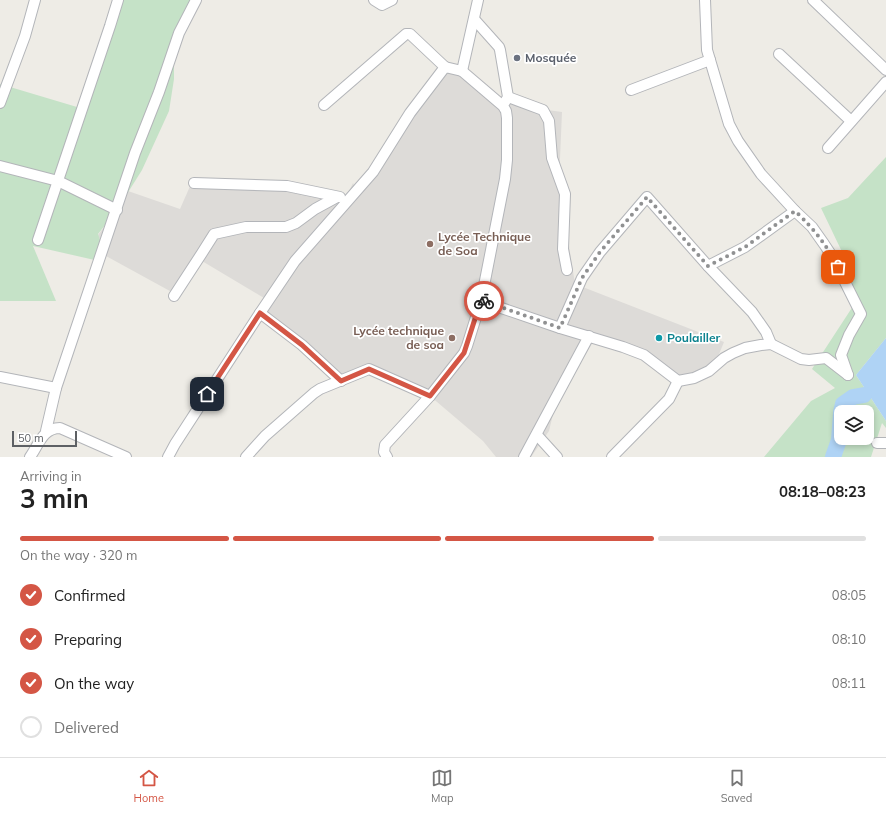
<!DOCTYPE html>
<html lang="en">
<head>
<meta charset="utf-8">
<style>
	body { margin:0; font-family:Mulish,sans-serif; background:#f2f2f2; color:#222; height:100vh; display:flex; flex-direction:column; font-size:15px; white-space:nowrap }
	* { box-sizing:border-box; margin:0 }
	p { font-size:13px; color:#767676 }
	.icon { flex:none; width:22px; height:22px; fill:none; stroke:currentColor; stroke-width:2; stroke-linecap:round; stroke-linejoin:round }
	.map { position:relative; height:457px; overflow:hidden }
	.panel { display:flex; flex-direction:column; background:#fff; flex:1 }
	.panel>* { flex:none }
	.tools { position:absolute; left:834px; top:405px; display:grid; gap:8px }
	.tools a { display:grid; place-items:center; width:40px; height:40px; border-radius:8px; background:#fff; box-shadow:0 2px 6px #0003; font-size:20px }
	.scale { position:absolute; left:12px; bottom:10px; width:65px; box-sizing:border-box; padding-left:4px; border:2px solid #5d6064; border-top:0; font-size:11px; line-height:14px; white-space:nowrap; color:#5d6064; -webkit-text-stroke:3px #fff; paint-order:stroke }
	.pin { position:absolute; display:grid; place-items:center; width:34px; height:34px; color:#fff; margin:-17px; border-radius:8px; box-shadow:0 2px 6px #0006 }
	.courier { position:absolute; display:grid; place-items:center; width:40px; height:40px; margin:-20px; border:3px solid #d45645; border-radius:50%; background:#fff; color:#222; box-shadow:0 1px 5px #0007 }
	.overview em { font-style:normal; font-weight:700 }
	.overview div { display:flex; flex-direction:column-reverse }
	.overview { display:flex; align-items:center; justify-content:space-between; height:68px; padding:0 20px }
	h1 { font-size:26px; font-weight:700; line-height:30px }
	.bar { display:grid; grid-template-columns:repeat(4,1fr); gap:6px 4px; align-content:center; height:48px; padding:0 20px }
	.bar i { height:5px; border-radius:3px; background:#e0e0e0 }
	.bar .on { background:#d45645 }
	.bar p { grid-column:span 4 }
	ol { padding:0 20px; list-style:none }
	li { display:flex; align-items:center; gap:12px; height:44px }
	li p { margin-inline-start:auto }
	li .icon { padding:4px; border-radius:50%; background:#d45645; color:#fff; stroke-width:4 }
	li:last-child { color:#767676 }
	li i { width:22px; height:22px; border:2px solid #e0e0e0; border-radius:50% }
	.dock { display:flex; justify-content:space-around; align-items:center; height:56px; border-top:1px solid #e0e0e0; background:#fff; font-size:11px; color:#767676 }
	.dock a { display:grid; justify-items:center; gap:2px }
	.dock .on { color:#d45645 }
	.map>svg:first-child { display:block }
	.industrial { fill:#dddbd8 }
	.green { fill:#c5e2c7; fill-rule:evenodd }
	.water { fill:#afd3f5 }
	.lines { fill:none; stroke-linecap:round; stroke-linejoin:round }
	.river { stroke:#afd3f5; stroke-width:16 }
	.minor-casing { stroke:#b3b5b9; stroke-width:12 }
	.minor { stroke:#fff; stroke-width:10 }
	.done { stroke:#909192; stroke-width:4; stroke-dasharray:0 7.2 }
	.route { stroke:#d45645; stroke-width:5 }
	.worship-dot { fill:#6b7280; stroke:#fff; stroke-width:1.5 }
	.education-dot { fill:#8d6e63; stroke:#fff; stroke-width:1.5 }
	.culture-dot { fill:#0f9aa8; stroke:#fff; stroke-width:1.5 }
	.labels { text-anchor:middle; stroke-width:3.5; stroke-linejoin:round; paint-order:stroke }
	.worship-label { font-size:12px; font-weight:bold; fill:#5b616d; stroke:#fff; text-anchor:start }
	.education-label { font-size:12px; font-weight:bold; fill:#785e54; stroke:#fff; text-anchor:start }
	.culture-label { font-size:12px; font-weight:bold; fill:#0d838f; stroke:#fff; text-anchor:start }
</style>
</head>
<body>
<div class="map">
<svg width="886" height="457" viewBox="0 0 886 457">
	<rect width="100%" height="100%" fill="#eeece6"/>
	<polygon class="industrial" points="441,69 462,71 505,104 562,112 559,182 575,284 724,342 715,364 680,379 644,355 593,342 555,406 549,431 531,457 496,457 483,441 430,396 369,369 341,381 260,313 269,301 202,261 179,296 106,256 98,235 117,210 128,191 180,209 191,184 259,185 344,201 353,183 357,191"/>
	<g class="green">
		<polygon points="116,0 198,0 174,46 174,79 169,111 142,170 117,210 98,234 106,257 99,261 33,246 56,301 0,301 0,84 77,107"/>
		<path d="M886,157V338L856,375L886,421V428L882,423L871,457H756H764L811,401L835,388L812,369L857,300L844,256L821,208L848,198ZM841,412H867V438H841Z"/>
	</g>
	<polygon class="water" points="886,338 886,421 856,375"/>
	<g class="lines">
		<g class="river">
			<polyline points="841,412 843,404 853,397 864,395"/>
			<polyline points="833,457 839,440 841,413"/>
		</g>
		<defs>
			<g id="minor">
				<polyline points="374,0 382,5 392,0"/>
				<polyline points="705,0 707,50 729,124 738,141 761,174 795,211 812,227 824,244 832,256 861,314 849,335 841,355 848,375"/>
				<polyline points="813,0 886,70"/>
				<polyline points="474,19 499,47 500,50 508,97 505,102"/>
				<polyline points="779,54 851,121"/>
				<polyline points="462,71 478,0"/>
				<polyline points="631,90 710,60"/>
				<polyline points="508,97 543,110 549,121 552,158 565,194 563,249 567,270"/>
				<polyline points="0,103 25,36 35,0"/>
				<polyline points="324,105 406,34 410,34 445,67"/>
				<polyline points="828,148 886,82"/>
				<polyline points="0,166 58,181 117,210"/>
				<polyline points="194,183 287,186 340,197"/>
				<polyline points="38,240 110,26 118,0"/>
				<polyline points="708,266 745,247 795,211"/>
				<polyline points="174,296 202,253 214,234 246,227 286,227 296,223 315,209 337,197"/>
				<polyline points="481,301 560,328 623,347 644,355 678,381 694,378 709,371 724,358 733,353 745,348 761,345 771,344 801,359 809,360 826,358 848,375"/>
				<polyline points="260,313 295,261 373,172 410,113 445,67 462,71 503,106 506,111 507,118 507,160 505,179 481,301 467,346 464,353 430,396 385,445 384,452 387,457"/>
				<polyline points="560,328 582,278 600,252 647,197 708,266 752,312 766,332 771,344"/>
				<polyline points="0,377 56,388 135,153 159,92 179,33 196,0"/>
				<polyline points="46,431 56,388"/>
				<polyline points="537,435 557,457"/>
				<polyline points="877,443 886,443"/>
				<path d="M30,457C39,444 43,428 60,428L126,457"/>
				<polyline points="168,457 175,444 260,313 302,345 341,381"/>
				<polyline points="246,457 265,436 314,393 320,389 369,369 430,396"/>
				<polyline points="524,457 589,336"/>
				<polyline points="612,457 669,399 678,381"/>
			</g>
		</defs>
		<use href="#minor" class="minor-casing"/>
		<use href="#minor" class="minor"/>
	</g>
	<g class="lines">
		<path class="done" d="M484,301L560,328L582,278L600,252L647,197L708,266L745,247L795,211C814,229 826,244 838,267"/>
		<polyline class="route" points="207,394 260,313 302,345 341,381 369,369 430,396 464,353 481,300 484,301"/>
	</g>
	<circle class="worship-dot" cx="517" cy="58" r="4"/>
	<g class="education-dot">
		<circle cx="430" cy="244" r="4"/>
		<circle cx="452" cy="338" r="4"/>
	</g>
	<circle class="culture-dot" cx="659" cy="338" r="4"/>
	<g class="labels">
		<g class="worship-label">
			<text x="525" y="62">Mosquée</text>
		</g>
		<g class="education-label">
			<text x="438" y="241">Lycée Technique<tspan x="438" dy="14">de Soa</tspan></text>
			<text x="444" y="335" text-anchor="end">Lycée technique<tspan x="444" dy="14">de soa</tspan></text>
		</g>
		<g class="culture-label">
			<text x="667" y="342">Poulailler</text>
		</g>
	</g>
</svg>
<div class="tools">
<a><svg class="icon" aria-label="layers" viewBox="0 0 24 24"><path d="M12 4l9 5-9 5-9-5zM3 14l9 5 9-5"/></svg></a>
</div>
<div class="scale">50 m</div>
<div class="pin" style="left:838px;top:267px;background:#ea580c"><svg class="icon" aria-label="bag" viewBox="0 0 24 24"><path d="M5 8h14l-1 12H6zM9 8a3 3 0 0 1 6 0"/></svg></div>
<div class="pin" style="left:207px;top:394px;background:#1f2937"><svg class="icon" aria-label="home" viewBox="0 0 24 24"><path d="M3 11l9-7 9 7M6 9v11h12V9"/></svg></div>
<div class="courier" style="left:484px;top:301px"><svg class="icon" aria-label="bike" viewBox="0 0 24 24"><circle cx="6" cy="16" r="4"/><circle cx="18" cy="16" r="4"/><path d="M6 16l4-8h5l3 8M10 8l3 8H6M13 5h3"/></svg></div>
</div>
<section class="panel">
<div class="overview"><div><h1>3 min</h1><p>Arriving in</p></div><em>08:18–08:23</em></div>
<div class="bar"><i class="on"></i><i class="on"></i><i class="on"></i><i></i><p>On the way · 320 m</p></div>
<ol>
<li><svg class="icon" aria-label="check" viewBox="0 0 24 24"><path d="M5 12l5 5 9-10"/></svg>Confirmed<p>08:05</p></li>
<li><svg class="icon" aria-label="check" viewBox="0 0 24 24"><path d="M5 12l5 5 9-10"/></svg>Preparing<p>08:10</p></li>
<li><svg class="icon" aria-label="check" viewBox="0 0 24 24"><path d="M5 12l5 5 9-10"/></svg>On the way<p>08:11</p></li>
<li><i></i>Delivered</li>
</ol>
</section>
<nav class="dock">
<a class="on"><svg class="icon" aria-label="home" viewBox="0 0 24 24"><path d="M3 11l9-7 9 7M6 9v11h12V9"/></svg>Home</a>
<a><svg class="icon" aria-label="map" viewBox="0 0 24 24"><path d="M3 6l6-2 6 2 6-2v14l-6 2-6-2-6 2zM9 4v14M15 6v14"/></svg>Map</a>
<a><svg class="icon" aria-label="saved" viewBox="0 0 24 24"><path d="M7 4h10v16l-5-4-5 4z"/></svg>Saved</a>
</nav>
</body>
</html>
